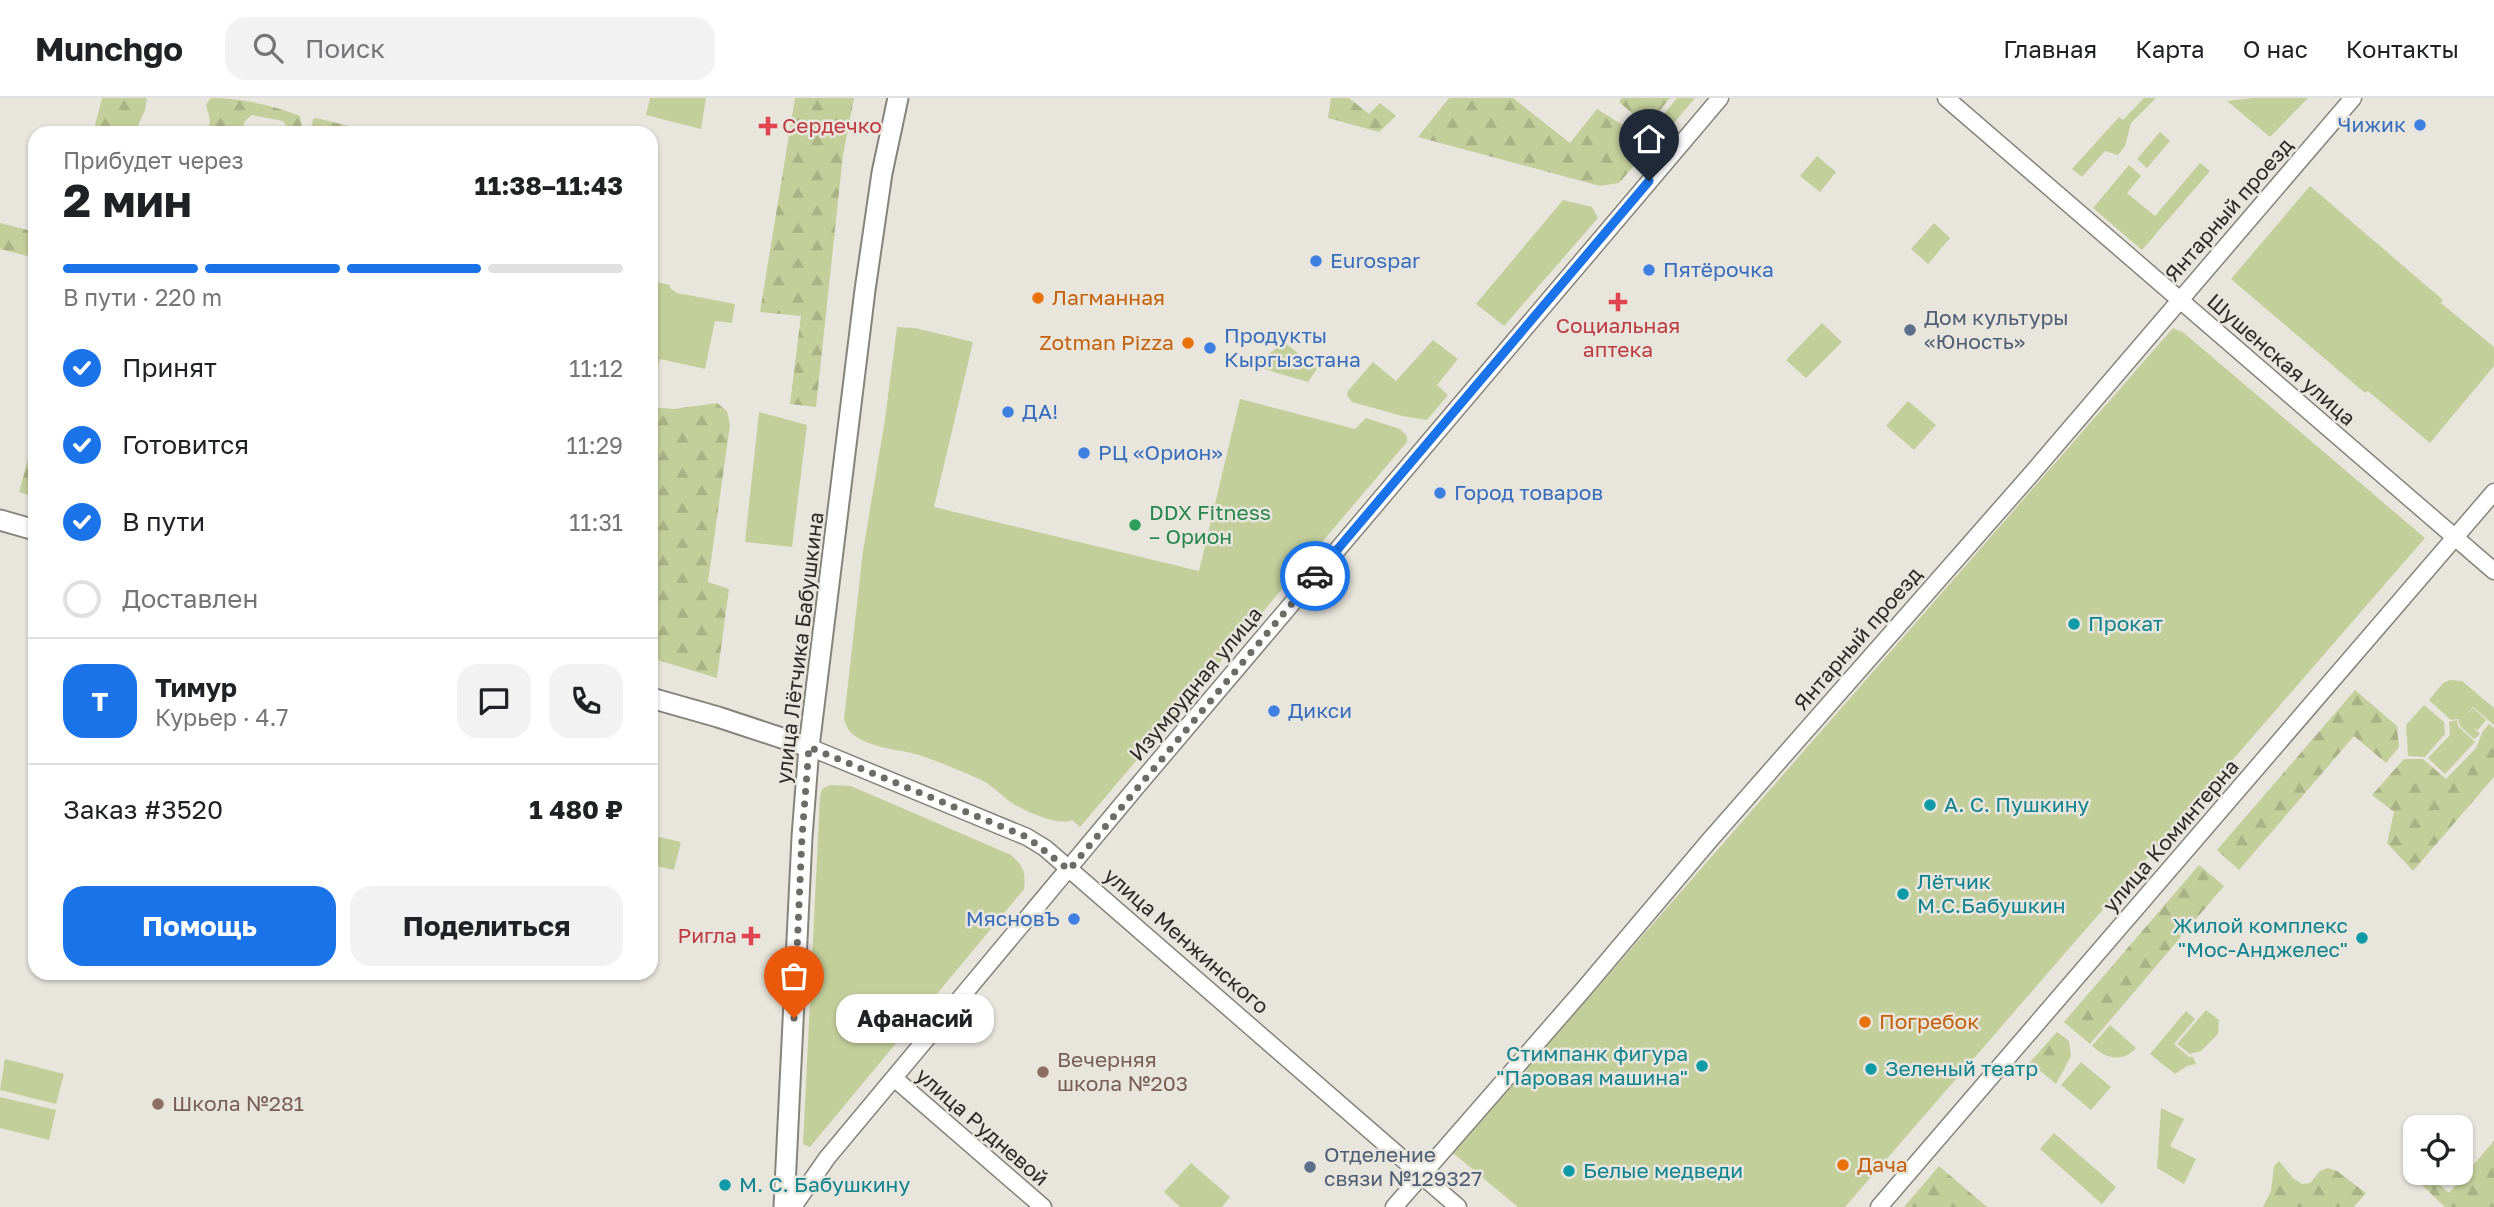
<!DOCTYPE html>
<html lang="ru">
<head>
<meta charset="utf-8">
<style>
	body { margin:0; font-family:"Golos Text",sans-serif; background:#f2f2f2; color:#202124; height:100vh; display:flex; flex-direction:column; font-size:26px; white-space:nowrap }
	* { box-sizing:border-box; margin:0 }
	p { font-size:23px; color:#757577 }
	.icon { flex:none; width:38px; height:38px; fill:none; stroke:currentColor; stroke-width:2; stroke-linecap:round; stroke-linejoin:round }
	.map { position:relative; flex:1; overflow:hidden }
	.side { position:absolute; left:28px; top:28px; width:630px; height:854px; display:flex; flex-direction:column; background:#fff; border-radius:21px; box-shadow:0 2px 5px #0004 }
	.side>* { flex:none }
	.buttons { position:absolute; left:2403px; top:1017px; display:grid; gap:14px }
	.buttons a { display:grid; place-items:center; width:70px; height:70px; border-radius:14px; background:#fff; box-shadow:0 2px 5px #0004; font-size:35px }
	.pin { position:absolute; display:grid; place-items:center; width:60px; height:60px; color:#fff; margin:-72px -30px; border-radius:50% 50% 50% 0; rotate:-45deg; box-shadow:0 0 7px #0007 }
	.pin .icon { rotate:45deg }
	.courier { position:absolute; display:grid; place-items:center; width:70px; height:70px; margin:-35px; border:5px solid #1a73e8; border-radius:50%; background:#fff; color:#222; box-shadow:0 2px 9px #0007 }
	.bubble { position:absolute; height:49px; border-radius:21px; background:#fff; box-shadow:0 2px 5px #0004; font-size:23px; font-weight:700; line-height:49px; text-align:center }
	.overview em { font-style:normal; font-weight:700 }
	.overview div { display:flex; flex-direction:column-reverse }
	.overview { display:flex; align-items:center; justify-content:space-between; height:119px; padding:0 35px }
	h1 { font-size:46px; font-weight:700; line-height:52px }
	.bar { display:grid; grid-template-columns:repeat(4,1fr); gap:10px 7px; align-content:center; height:84px; padding:0 35px }
	.bar i { height:9px; border-radius:5px; background:#e0e0e0 }
	.bar .on { background:#1a73e8 }
	.bar p { grid-column:span 4 }
	.line { display:flex; align-items:center; gap:18px; padding:0 35px; border-top:2px solid #e0e0e0 }
	.line div { flex:1 }
	.round { display:grid; place-items:center; flex:none; width:74px; height:74px; border-radius:21px; background:#f2f2f2 }
	ol { padding:0 35px; list-style:none }
	li { display:flex; align-items:center; gap:21px; height:77px }
	li p { margin-inline-start:auto }
	li .icon { padding:7px; border-radius:50%; background:#1a73e8; color:#fff; stroke-width:4 }
	li:last-child { color:#757577 }
	li i { width:38px; height:38px; border:4px solid #e0e0e0; border-radius:50% }
	.action { display:flex; gap:14px; margin-top:auto; padding:14px 35px }
	.action a { flex:1; height:80px; border-radius:21px; background:#1a73e8; color:#fff; font-size:28px; font-weight:700; line-height:80px; text-align:center }
	.action a+a { background:#f2f2f2; color:#202124 }
	header { display:flex; align-items:center; gap:42px; box-sizing:border-box; height:98px; padding:0 35px; background:#fff; border-bottom:2px solid #e0e0e0 }
	header strong { font-size:33px }
	nav { display:flex; gap:38px; margin-inline-start:auto; font-size:24px }
	.search { width:490px; height:63px; background:#f2f2f2; display:flex; align-items:center; gap:18px; box-sizing:border-box; padding:0 24px; border-radius:21px; color:#757577; font-size:26px }
	.map>svg:first-child { display:block }
	.green { fill:#c3cf9b }
	.forest { fill:url(#forest-firs) }
	.lines { fill:none; stroke-linecap:round; stroke-linejoin:round }
	.minor-casing { stroke:#86837b; stroke-width:19 }
	.major-casing { stroke:#86837b; stroke-width:23 }
	.minor { stroke:#fff; stroke-width:16 }
	.major { stroke:#fff; stroke-width:19 }
	.done { stroke:#6d6b66; stroke-width:7; stroke-dasharray:0 12.6 }
	.route { stroke:#1a73e8; stroke-width:9 }
	.shop-dot { fill:#3f7fe0; stroke:#e8e5dc; stroke-width:2.5 }
	.health-dot { fill:#e0444e; stroke:#e8e5dc; stroke-width:2.5 }
	.food-dot { fill:#e8710a; stroke:#e8e5dc; stroke-width:2.5 }
	.service-dot { fill:#5c6f8a; stroke:#e8e5dc; stroke-width:2.5 }
	.leisure-dot { fill:#2e9e5b; stroke:#e8e5dc; stroke-width:2.5 }
	.culture-dot { fill:#0f9aa8; stroke:#e8e5dc; stroke-width:2.5 }
	.education-dot { fill:#8d6e63; stroke:#e8e5dc; stroke-width:2.5 }
	.labels { text-anchor:middle; stroke-width:5; stroke-linejoin:round; paint-order:stroke }
	.shop-label { font-size:21px; fill:#366cbe; stroke:#e8e5dc; text-anchor:start }
	.health-label { font-size:21px; fill:#be3a42; stroke:#e8e5dc; text-anchor:start }
	.street-label { font-size:21px; fill:#2b2a26; stroke:#e8e5dc }
	.food-label { font-size:21px; fill:#c56008; stroke:#e8e5dc; text-anchor:start }
	.service-label { font-size:21px; fill:#4e5e75; stroke:#e8e5dc; text-anchor:start }
	.leisure-label { font-size:21px; fill:#27864d; stroke:#e8e5dc; text-anchor:start }
	.culture-label { font-size:21px; fill:#0d838f; stroke:#e8e5dc; text-anchor:start }
	.education-label { font-size:21px; fill:#785e54; stroke:#e8e5dc; text-anchor:start }
</style>
</head>
<body>
<header>
<strong>Munchgo</strong>
<div class="search"><svg class="icon" aria-label="search" viewBox="0 0 24 24"><circle cx="10" cy="10" r="6"/><path d="M15 15l6 6"/></svg>Поиск</div>
<nav><a>Главная</a><a>Карта</a><a>О нас</a><a>Контакты</a></nav>
</header>
<div class="map">
<svg width="2494" height="1109" viewBox="0 0 2494 1109">
	<defs>
		<pattern id="forest-firs" width="22" height="20" patternUnits="userSpaceOnUse" patternTransform="scale(1.75)"><rect width="22" height="20" fill="#c3cf9b"/><path d="M5 1l3.5 6h-7zM16 11l3.5 6h-7z" fill="#a8b285"/></pattern>
	</defs>
	<rect width="100%" height="100%" fill="#e8e5dc"/>
	<g class="green">
		<polygon points="102,0 147,0 145,12 135,35 93,35"/>
		<polygon points="650,0 706,0 701,31 646,17"/>
		<polygon points="1677,0 1695,0 1662,39 1652,31"/>
		<polygon points="2144,0 2156,0 2131,25 2125,48 2118,57 2105,53 2082,79 2072,71 2119,19 2123,22"/>
		<polygon points="2252,0 2308,0 2270,39 2227,3"/>
		<polygon points="2160,34 2170,43 2147,70 2137,61"/>
		<polygon points="1817,58 1836,74 1820,94 1800,78"/>
		<polygon points="2200,65 2210,73 2142,152 2093,110 2129,67 2141,78 2127,95 2155,118"/>
		<polygon points="2310,88 2443,202 2441,205 2494,249 2494,268 2430,345 2368,293 2365,295 2231,181"/>
		<polygon points="1563,102 1592,109 1598,120 1504,228 1476,206"/>
		<polygon points="1934,125 1950,140 1928,166 1911,151"/>
		<polygon points="651,183 670,187 670,190 677,195 735,206 732,225 715,223 705,271 660,261 656,274 651,273 651,225 655,206 651,205"/>
		<polygon points="1822,225 1842,244 1806,280 1786,262"/>
		<path d="M897,229L915,230L973,244L934,409L1199,473L1240,301L1355,331L1366,320L1400,331L1407,338V344L1080,729L1072,722C1059,729 1025,713 1012,705C1000,697 992,686 977,680C955,671 930,659 907,654C890,651 870,648 855,638C849,634 846,628 844,621L863,453L885,321Z"/>
		<polygon points="2173,230 2184,235 2425,440 1845,1109 1518,1109 1453,1055"/>
		<polygon points="1433,242 1458,261 1437,287 1448,297 1427,322 1402,318 1352,304 1347,297 1348,293 1373,264 1396,283"/>
		<polygon points="1284,244 1317,271 1308,284 1254,268"/>
		<polygon points="1908,303 1936,327 1914,352 1886,328"/>
		<polygon points="759,314 807,327 792,449 745,444"/>
		<polygon points="2450,582 2462,583 2494,610 2494,627 2473,609 2463,620 2473,610 2486,622 2478,632 2474,630 2480,636 2474,641 2460,628 2458,621 2451,622 2429,602 2443,585"/>
		<polygon points="2424,607 2444,624 2445,636 2425,659 2408,658 2406,627"/>
		<polygon points="2457,622 2458,628 2475,644 2445,676 2428,660 2450,637 2449,624"/>
		<path d="M830,687L851,688L1011,757C1023,768 1026,774 1024,791L810,1049L803,1046L820,698L822,691Z"/>
		<polygon points="651,737 681,744 674,772 651,767"/>
		<polygon points="2206,912 2219,922 2218,936 2201,953 2190,956 2177,946"/>
		<polygon points="2186,913 2195,921 2174,946 2189,959 2193,959 2196,966 2187,968 2175,976 2150,956"/>
		<path d="M2110,927L2136,950C2123,965 2106,961 2092,948Z"/>
		<polygon points="5,961 64,976 56,1006 0,992"/>
		<polygon points="2081,964 2111,989 2091,1012 2061,987"/>
		<polygon points="0,999 56,1012 49,1042 0,1030"/>
		<polygon points="2161,1010 2184,1021 2170,1048 2196,1061 2184,1086 2157,1070"/>
		<polygon points="2054,1035 2116,1089 2102,1106 2040,1051"/>
		<polygon points="1191,1065 1230,1099 1222,1109 1180,1109 1164,1094"/>
	</g>
	<g class="forest">
		<polygon points="108,0 137,0 133,14 121,30 123,35 96,35 104,22"/>
		<path d="M211,0C240,0 273,7 300,18L302,30L300,35H286L288,30L283,23L252,17L245,23L241,35H207L210,23L206,6Z"/>
		<polygon points="795,0 854,0 843,57 816,309 790,306 801,218 760,214"/>
		<polygon points="1331,0 1349,0 1369,16 1380,5 1396,18 1379,34 1328,20"/>
		<polygon points="1449,0 1513,0 1570,45 1597,11 1653,46 1619,85 1600,88 1418,39"/>
		<polygon points="1622,0 1670,0 1647,28 1619,4"/>
		<polygon points="316,20 378,35 310,35 313,21"/>
		<polygon points="0,125 35,134 35,160 0,151"/>
		<polygon points="717,305 727,313 730,327 708,484 729,491 717,580 651,560 651,309 674,311"/>
		<polygon points="35,335 35,399 19,394"/>
		<polygon points="2355,592 2397,628 2399,649 2386,665 2354,638 2239,772 2217,752"/>
		<polygon points="2489,626 2494,630 2494,679 2413,773 2387,745 2394,714 2372,697 2404,661 2423,661 2446,681 2476,650 2483,633"/>
		<polygon points="2199,767 2224,788 2090,946 2064,924"/>
		<polygon points="2057,934 2069,943 2071,958 2056,986 2030,964"/>
		<polygon points="2494,1043 2494,1109 2445,1109 2404,1070 2411,1061 2415,1065 2415,1074 2426,1075 2449,1095"/>
		<polygon points="2279,1063 2293,1080 2302,1086 2310,1085 2320,1073 2328,1070 2337,1073 2366,1095 2354,1109 2263,1109 2271,1093 2274,1068"/>
		<polygon points="1939,1068 1987,1109 1904,1109"/>
	</g>
	<g class="lines">
		<defs>
			<g id="minor">
				<polyline points="1946,0 2494,473"/>
				<polyline points="809,649 1027,739 1045,750 1458,1109"/>
				<polyline points="894,980 1043,1109"/>
				<polyline points="793,1109 827,1060 1139,686 1720,0"/>
				<polyline points="1394,1109 1583,892 1709,743 2033,374 2353,0"/>
				<polyline points="1879,1109 2494,394"/>
			</g>
			<g id="major">
				<polyline points="0,422 35,432"/>
				<polyline points="651,600 718,619 809,649"/>
				<polyline points="784,1109 802,739 809,649 865,192 882,75 898,0"/>
			</g>
		</defs>
		<use href="#minor" class="minor-casing"/>
		<use href="#major" class="major-casing"/>
		<use href="#minor" class="minor"/>
		<use href="#major" class="major"/>
	</g>
	<g class="lines">
		<polyline class="done" points="794,920 802,739 809,649 1027,739 1069,772 1315,478"/>
		<polyline class="route" points="1315,478 1649,83"/>
	</g>
	<g class="shop-dot">
		<circle cx="2420" cy="27" r="7"/>
		<circle cx="1316" cy="163" r="7"/>
		<circle cx="1649" cy="172" r="7"/>
		<circle cx="1210" cy="250" r="7"/>
		<circle cx="1008" cy="314" r="7"/>
		<circle cx="1084" cy="355" r="7"/>
		<circle cx="1440" cy="395" r="7"/>
		<circle cx="1274" cy="613" r="7"/>
		<circle cx="1074" cy="821" r="7"/>
	</g>
	<g class="health-dot">
		<path d="M764.5 17.5h7v7h7v7h-7v7h-7v-7h-7v-7h7z"/>
		<path d="M1614.5 193.5h7v7h7v7h-7v7h-7v-7h-7v-7h7z"/>
		<path d="M747.5 827.5h7v7h7v7h-7v7h-7v-7h-7v-7h7z"/>
	</g>
	<g class="food-dot">
		<circle cx="1038" cy="200" r="7"/>
		<circle cx="1188" cy="245" r="7"/>
		<circle cx="1865" cy="924" r="7"/>
		<circle cx="1843" cy="1067" r="7"/>
	</g>
	<g class="service-dot">
		<circle cx="1910" cy="232" r="7"/>
		<circle cx="1310" cy="1069" r="7"/>
	</g>
	<circle class="leisure-dot" cx="1135" cy="427" r="7"/>
	<g class="culture-dot">
		<circle cx="2074" cy="526" r="7"/>
		<circle cx="1930" cy="707" r="7"/>
		<circle cx="1903" cy="796" r="7"/>
		<circle cx="2362" cy="840" r="7"/>
		<circle cx="1702" cy="968" r="7"/>
		<circle cx="1871" cy="971" r="7"/>
		<circle cx="1569" cy="1073" r="7"/>
		<circle cx="725" cy="1087" r="7"/>
	</g>
	<g class="education-dot">
		<circle cx="1043" cy="974" r="7"/>
		<circle cx="158" cy="1006" r="7"/>
	</g>
	<g class="labels">
		<g class="shop-label">
			<text x="2406" y="34" text-anchor="end">Чижик</text>
			<text x="1330" y="170">Eurospar</text>
			<text x="1663" y="179">Пятёрочка</text>
			<text x="1224" y="245">Продукты<tspan x="1224" dy="24">Кыргызстана</tspan></text>
			<text x="1022" y="321">ДА!</text>
			<text x="1098" y="362">РЦ «Орион»</text>
			<text x="1454" y="402">Город товаров</text>
			<text x="1288" y="620">Дикси</text>
			<text x="1060" y="828" text-anchor="end">МясновЪ</text>
		</g>
		<g class="health-label">
			<text x="782" y="35">Сердечко</text>
			<text x="1618" y="235" text-anchor="middle">Социальная<tspan x="1618" dy="24">аптека</tspan></text>
			<text x="737" y="845" text-anchor="end">Ригла</text>
		</g>
		<g class="street-label">
			<text transform="translate(2229 112) rotate(-49)" y="7">Янтарный проезд</text>
			<text transform="translate(2281 262) rotate(41)" y="7">Шушенская улица</text>
			<text transform="translate(1858 541) rotate(-49)" y="7">Янтарный проезд</text>
			<text transform="translate(800 550) rotate(-83)" y="7">улица Лётчика Бабушкина</text>
			<text transform="translate(1196 586) rotate(-50)" y="7">Изумрудная улица</text>
			<text transform="translate(2171 738) rotate(-49)" y="7">улица Коминтерна</text>
			<text transform="translate(1186 843) rotate(41)" y="7">улица Менжинского</text>
			<text transform="translate(982 1029) rotate(41)" y="7">улица Рудневой</text>
		</g>
		<g class="food-label">
			<text x="1052" y="207">Лагманная</text>
			<text x="1174" y="252" text-anchor="end">Zotman Pizza</text>
			<text x="1879" y="931">Погребок</text>
			<text x="1857" y="1074">Дача</text>
		</g>
		<g class="service-label">
			<text x="1924" y="227">Дом культуры<tspan x="1924" dy="24">«Юность»</tspan></text>
			<text x="1324" y="1064">Отделение<tspan x="1324" dy="24">связи №129327</tspan></text>
		</g>
		<g class="leisure-label">
			<text x="1149" y="422">DDX Fitness<tspan x="1149" dy="24">– Орион</tspan></text>
		</g>
		<g class="culture-label">
			<text x="2088" y="533">Прокат</text>
			<text x="1944" y="714">А. С. Пушкину</text>
			<text x="1917" y="791">Лётчик<tspan x="1917" dy="24">М.С.Бабушкин</tspan></text>
			<text x="2348" y="835" text-anchor="end">Жилой комплекс<tspan x="2348" dy="24">"Мос-Анджелес"</tspan></text>
			<text x="1688" y="963" text-anchor="end">Стимпанк фигура<tspan x="1688" dy="24">"Паровая машина"</tspan></text>
			<text x="1885" y="978">Зеленый театр</text>
			<text x="1583" y="1080">Белые медведи</text>
			<text x="739" y="1094">М. С. Бабушкину</text>
		</g>
		<g class="education-label">
			<text x="1057" y="969">Вечерняя<tspan x="1057" dy="24">школа №203</tspan></text>
			<text x="172" y="1013">Школа №281</text>
		</g>
	</g>
</svg>
<div class="buttons">
<a><svg class="icon" aria-label="locate" viewBox="0 0 24 24"><circle cx="12" cy="12" r="6"/><path d="M12 2v4M12 18v4M2 12h4M18 12h4"/></svg></a>
</div>
<div class="pin" style="left:794px;top:920px;background:#ea580c"><svg class="icon" aria-label="bag" viewBox="0 0 24 24"><path d="M5 8h14l-1 12H6zM9 8a3 3 0 0 1 6 0"/></svg></div>
<div class="pin" style="left:1649px;top:83px;background:#1f2937"><svg class="icon" aria-label="home" viewBox="0 0 24 24"><path d="M3 11l9-7 9 7M6 9v11h12V9"/></svg></div>
<div class="courier" style="left:1315px;top:478px"><svg class="icon" aria-label="car" viewBox="0 0 24 24"><path d="M5 17H2v-5l4-1 3-4h7l3 4 3 1v5h-3M9 17h6M6 11h13"/><circle cx="7" cy="17" r="2"/><circle cx="17" cy="17" r="2"/></svg></div>
<div class="bubble" style="left:836px;top:896px;width:158px">Афанасий</div>
<section class="side">
<div class="overview"><div><h1>2 мин</h1><p>Прибудет через</p></div><em>11:38–11:43</em></div>
<div class="bar"><i class="on"></i><i class="on"></i><i class="on"></i><i></i><p>В пути · 220 m</p></div>
<ol>
<li><svg class="icon" aria-label="check" viewBox="0 0 24 24"><path d="M5 12l5 5 9-10"/></svg>Принят<p>11:12</p></li>
<li><svg class="icon" aria-label="check" viewBox="0 0 24 24"><path d="M5 12l5 5 9-10"/></svg>Готовится<p>11:29</p></li>
<li><svg class="icon" aria-label="check" viewBox="0 0 24 24"><path d="M5 12l5 5 9-10"/></svg>В пути<p>11:31</p></li>
<li><i></i>Доставлен</li>
</ol>
<div class="line" style="height:126px"><b class="round" style="background:#1a73e8;color:#fff">Т</b><div><b>Тимур</b><p>Курьер · 4.7</p></div><a class="round"><svg class="icon" aria-label="chat" viewBox="0 0 24 24"><path d="M4 5h16v11H9l-5 4z"/></svg></a><a class="round"><svg class="icon" aria-label="phone" viewBox="0 0 24 24"><path d="M5 4h4l2 5-3 2q2 4 5 5l2-3 5 2v4C11 20 4 13 5 4z"/></svg></a></div>
<div class="line" style="height:91px"><div>Заказ #3520</div><b>1 480 ₽</b></div>
<div class="action"><a>Помощь</a><a>Поделиться</a></div>
</section>
</div>
</body>
</html>
